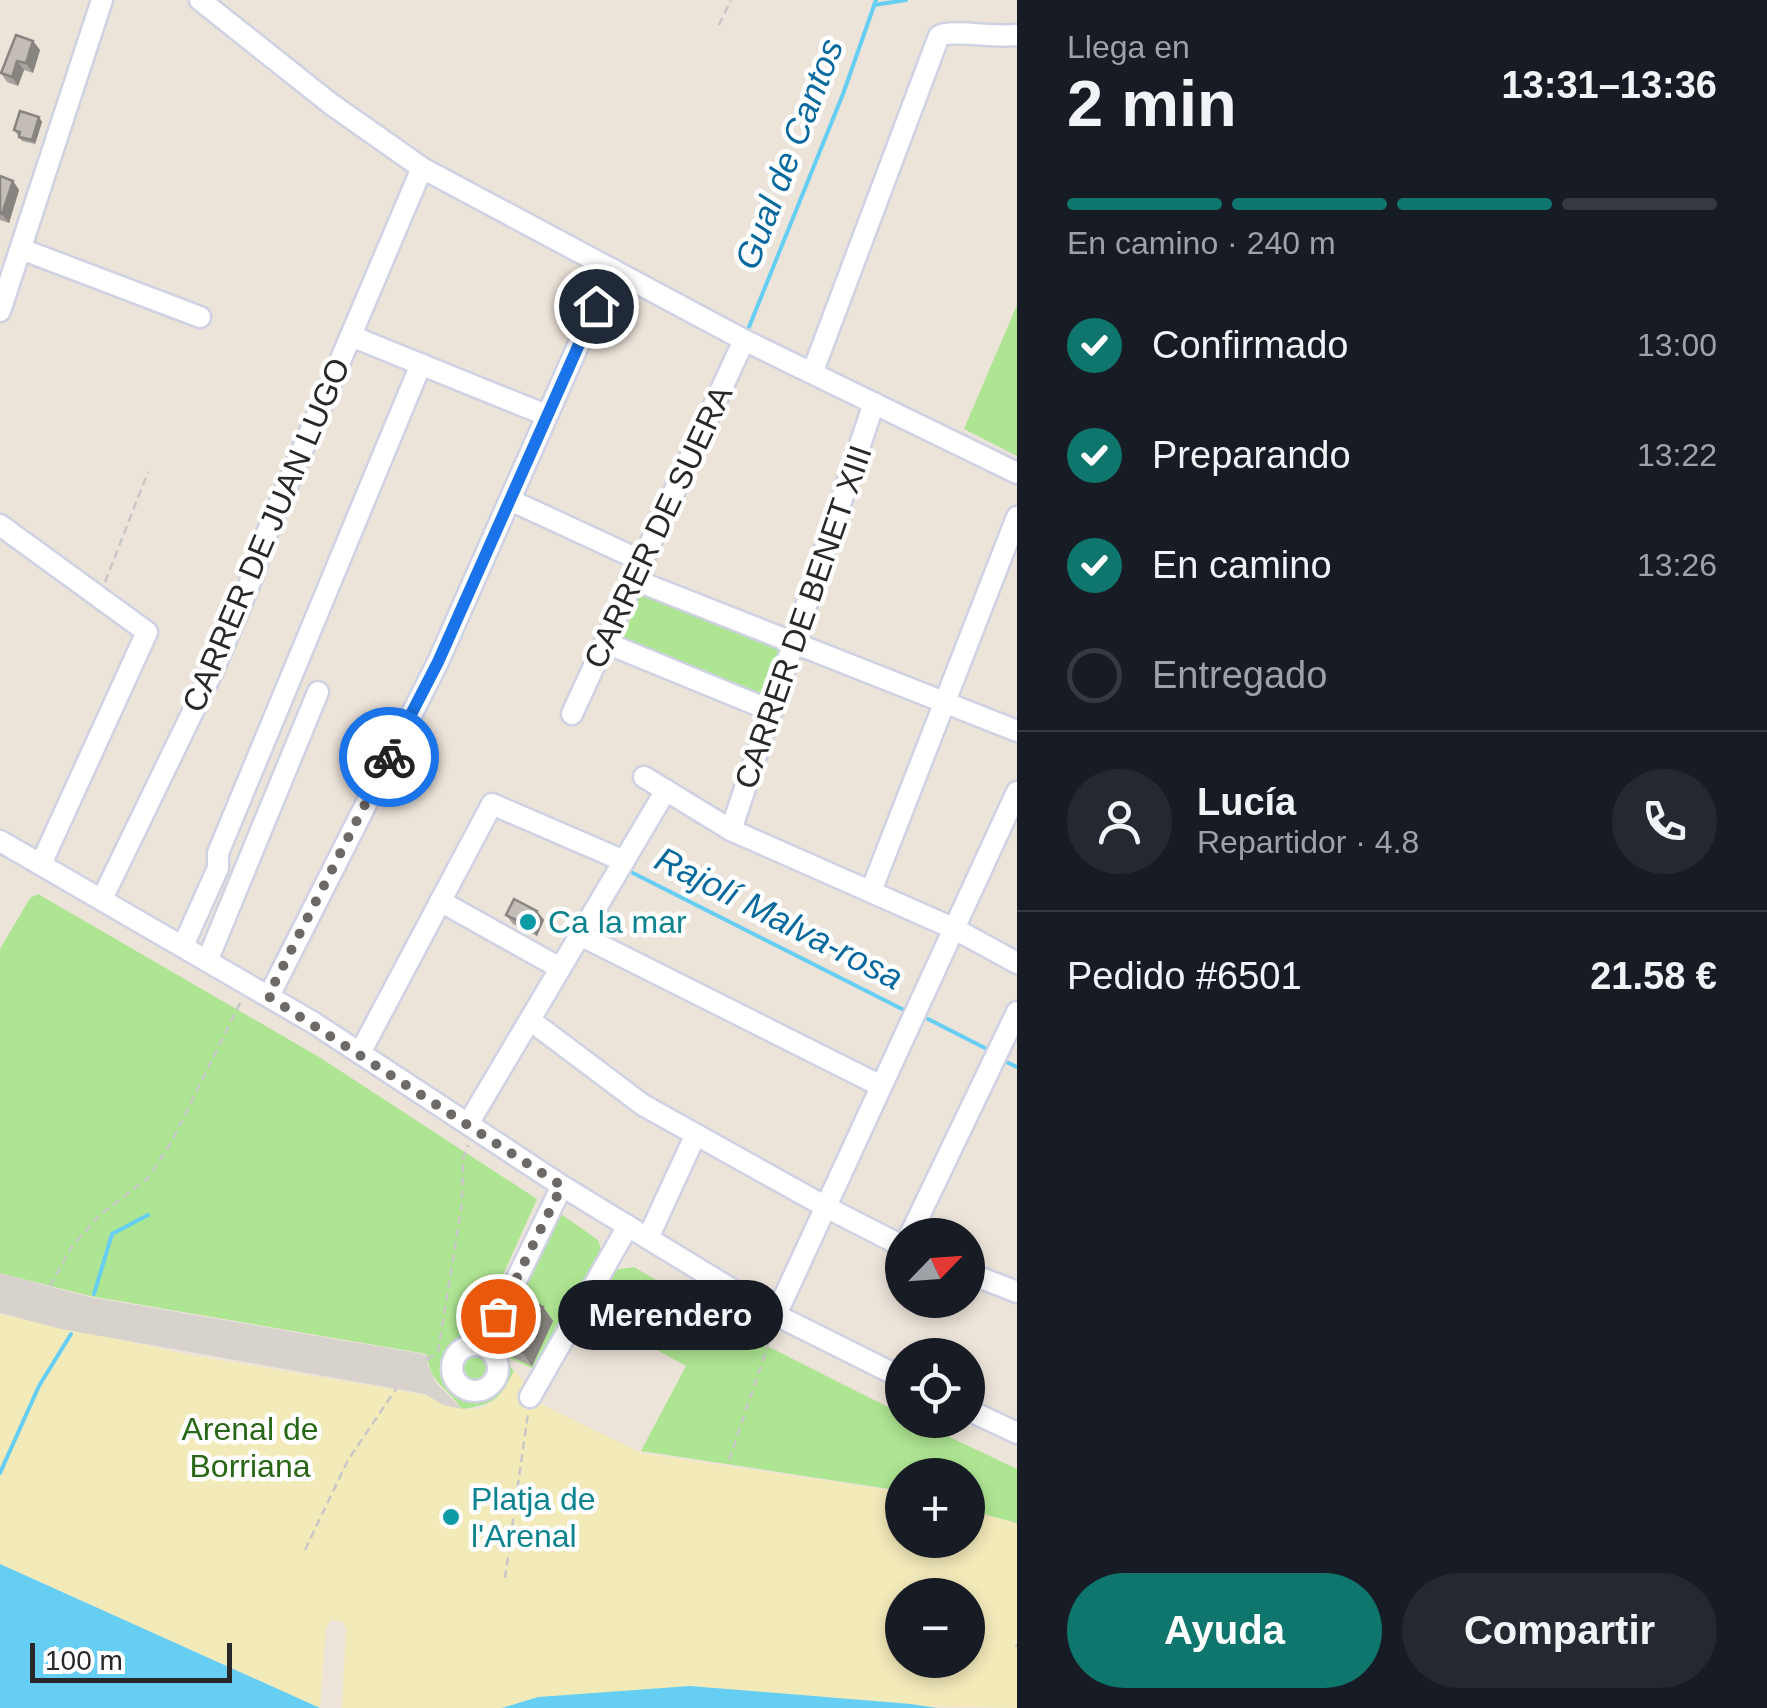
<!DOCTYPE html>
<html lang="es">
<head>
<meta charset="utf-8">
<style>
	body { margin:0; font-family:Arial,sans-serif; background:#242831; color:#f1f3f6; height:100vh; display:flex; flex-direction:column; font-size:38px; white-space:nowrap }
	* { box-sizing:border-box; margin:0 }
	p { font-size:32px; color:#9ea1a6 }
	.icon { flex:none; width:55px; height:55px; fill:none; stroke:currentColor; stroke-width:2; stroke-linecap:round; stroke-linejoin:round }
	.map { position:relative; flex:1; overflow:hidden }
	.drawer { display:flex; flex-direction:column; background:#171b24; width:750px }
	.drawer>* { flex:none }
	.needle { width:65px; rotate:65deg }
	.buttons { position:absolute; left:885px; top:1218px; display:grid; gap:20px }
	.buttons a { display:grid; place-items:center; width:100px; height:100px; border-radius:50%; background:#171b24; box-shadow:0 5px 15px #0003; font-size:50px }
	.scale { position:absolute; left:30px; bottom:25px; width:202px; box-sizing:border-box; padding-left:10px; border:5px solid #282828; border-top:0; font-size:28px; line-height:35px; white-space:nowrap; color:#282828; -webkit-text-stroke:8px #fff; paint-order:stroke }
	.pin { position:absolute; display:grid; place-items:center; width:85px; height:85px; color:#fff; margin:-42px; border:5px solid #fff; border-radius:50%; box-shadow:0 2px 10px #0007 }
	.courier { position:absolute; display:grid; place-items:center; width:100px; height:100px; margin:-50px; border:8px solid #1a73e8; border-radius:50%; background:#fff; color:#222; box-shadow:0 2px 12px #0007 }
	.bubble { position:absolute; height:70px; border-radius:35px; background:#171b24; box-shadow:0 5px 15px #0003; font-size:32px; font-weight:800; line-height:70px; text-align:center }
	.headline em { font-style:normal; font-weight:800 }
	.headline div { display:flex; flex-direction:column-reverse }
	.headline { display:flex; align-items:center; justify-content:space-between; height:170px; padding:0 50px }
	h1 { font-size:65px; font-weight:800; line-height:75px }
	.bar { display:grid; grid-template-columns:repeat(4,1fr); gap:15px 10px; align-content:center; height:120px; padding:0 50px }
	.bar i { height:12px; border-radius:8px; background:#363941 }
	.bar .on { background:#0f766e }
	.bar p { grid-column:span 4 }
	.line { display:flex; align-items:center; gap:25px; padding:0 50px; border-top:2px solid #363941 }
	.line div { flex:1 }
	.round { display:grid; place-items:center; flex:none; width:105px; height:105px; border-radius:52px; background:#242831 }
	ol { padding:0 50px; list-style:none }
	li { display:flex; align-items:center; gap:30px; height:110px }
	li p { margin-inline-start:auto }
	li .icon { padding:10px; border-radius:50%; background:#0f766e; color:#fff; stroke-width:4 }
	li:last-child { color:#9ea1a6 }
	li i { width:55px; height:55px; border:5px solid #363941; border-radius:50% }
	.action { display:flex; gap:20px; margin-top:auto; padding:20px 50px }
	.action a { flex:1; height:115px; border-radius:60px; background:#0f766e; color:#fff; font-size:40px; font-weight:800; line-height:115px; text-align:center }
	.action a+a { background:#242831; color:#f1f3f6 }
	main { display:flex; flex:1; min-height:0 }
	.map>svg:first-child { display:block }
	.green { fill:#aee592 }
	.sand { fill:#f3eaba; fill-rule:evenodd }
	.plaza { fill:#d7d3cc }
	.water { fill:#66cef3 }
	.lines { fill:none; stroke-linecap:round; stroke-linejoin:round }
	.stream { stroke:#66cef3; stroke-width:4 }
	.minor-casing { stroke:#ced2e2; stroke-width:25 }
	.path { stroke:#c7c7c7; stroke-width:2.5; stroke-dasharray:8 5; stroke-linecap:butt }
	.minor { stroke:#fff; stroke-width:20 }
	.wall { fill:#a8a39d }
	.shaded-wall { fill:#88847f }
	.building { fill:#c3bdb6; stroke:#88847f; stroke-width:2.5 }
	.done { stroke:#6d6966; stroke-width:10; stroke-dasharray:0 18 }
	.route { stroke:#1a73e8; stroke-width:12 }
	.culture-dot { fill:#0f9aa8; stroke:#fff; stroke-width:4 }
	.labels { text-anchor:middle; stroke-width:9; stroke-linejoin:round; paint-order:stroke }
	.street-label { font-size:32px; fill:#282828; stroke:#fff }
	.culture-label { font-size:32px; fill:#0d838f; stroke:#fff; text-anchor:start }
	.park-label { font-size:32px; fill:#276716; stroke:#fff }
	.water-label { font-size:35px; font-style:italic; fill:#07699d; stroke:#fff }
</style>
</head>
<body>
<main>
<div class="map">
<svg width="1017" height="1708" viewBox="0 0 1017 1708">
	<rect width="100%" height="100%" fill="#ece3d9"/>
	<g class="green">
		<polygon points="1017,305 1017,456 964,429"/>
		<polygon points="641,593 781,650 761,700 621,642"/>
		<path d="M38,894L319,1057L537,1199L481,1324L473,1334L446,1350C433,1393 485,1419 502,1382C506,1375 503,1365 503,1357L514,1371C500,1401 493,1404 462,1409C449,1389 428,1382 427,1354L90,1296L0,1273V949L30,898Z"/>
		<polygon points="561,1214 598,1240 602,1253 536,1370 500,1354 498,1346"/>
		<polygon points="634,1267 769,1347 902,1414 902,1420 914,1420 1017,1469 1017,1523 968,1510 968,1475 902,1475 902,1491 641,1451 686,1366 587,1312 613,1270"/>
		<circle cx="473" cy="1368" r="17"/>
	</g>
	<path class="sand" d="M0,1314L191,1355L426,1395C466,1416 493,1418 514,1371L525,1382L523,1395L641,1453L902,1492V1540H968V1510L1017,1524V1708L538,1697L502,1708H342L346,1628L343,1622L331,1620L326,1627L320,1708L0,1564ZM902,1595H968V1660H902Z"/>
	<polygon class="plaza" points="0,1273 89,1297 428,1355 427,1364 437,1384 462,1409 443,1405 425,1394 61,1329 0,1313"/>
	<g class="water">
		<polygon points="0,1564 320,1708 0,1708"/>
		<polygon points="690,1686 911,1704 937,1708 502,1708 538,1697"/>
	</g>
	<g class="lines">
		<g class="stream">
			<polyline points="874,5 906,0"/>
			<polyline points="749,327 843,94 876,0"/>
			<polyline points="629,871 906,1011"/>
			<polyline points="928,1019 985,1048"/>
			<polyline points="1004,1061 1017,1067"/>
			<polyline points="94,1294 112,1234 148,1215"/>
			<polyline points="0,1473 39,1386 71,1334"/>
		</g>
		<defs>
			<g id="minor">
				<polyline points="200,0 331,104 422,168 744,340 1017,473"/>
				<polyline points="21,249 200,317"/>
				<polyline points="0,311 102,0"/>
				<polyline points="351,336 546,415"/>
				<path d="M810,372L816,363L939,36C952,29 995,38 1017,35"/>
				<polyline points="510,500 644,562"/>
				<polyline points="0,525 147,632 41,864"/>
				<polyline points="635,580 1017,731"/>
				<polyline points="606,643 772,711"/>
				<polyline points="572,714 744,340"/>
				<polyline points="644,777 731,830 955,929 1017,963"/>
				<polyline points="731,830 874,403"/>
				<polyline points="0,841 314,1023 562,1186 764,1309"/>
				<polyline points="871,891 1017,517"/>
				<polyline points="102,899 215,666 256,568 259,552 422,168"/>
				<polyline points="440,901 560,968"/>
				<polyline points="580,935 881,1086"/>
				<polyline points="183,946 218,868 218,853 421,364"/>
				<polyline points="208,959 318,692"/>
				<polyline points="269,996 438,662 612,269"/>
				<polyline points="530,1020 643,1105 826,1207 902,1246"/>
				<polyline points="360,1053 492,804 624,861"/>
				<polyline points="468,1124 666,790"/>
				<polyline points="910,1235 1017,1012"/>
				<polyline points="648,1238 695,1136"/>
				<polyline points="968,1273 1017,1292"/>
				<polyline points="781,1304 1017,792"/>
				<polyline points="784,1319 902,1378"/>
				<circle cx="475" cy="1368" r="23"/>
				<polyline points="484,1346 562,1186"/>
				<polyline points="530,1397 628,1226"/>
				<polyline points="968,1410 1017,1433"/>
			</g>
		</defs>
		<use href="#minor" class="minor-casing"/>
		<g class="path">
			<polyline points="719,25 731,0"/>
			<polyline points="105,582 148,472"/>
			<polyline points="50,1286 72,1246 100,1215 148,1178 171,1143 242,999"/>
			<polyline points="739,1315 771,1332"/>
			<polyline points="427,1360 438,1351 462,1204 463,1159 468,1145"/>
			<polyline points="729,1460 770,1339 727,1314 731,1309"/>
			<polyline points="305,1550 348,1460 396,1389"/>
			<polyline points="505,1578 528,1413"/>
			<polyline points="1016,1647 1017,1644"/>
		</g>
		<use href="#minor" class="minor"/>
	</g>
	<g class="wall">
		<polygon points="33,41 40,50 33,73 24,70 18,86 7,82 1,73"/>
		<polygon points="39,117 42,122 35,144 22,141 14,130"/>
		<polygon points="0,176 13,181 19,190 9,223 0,220"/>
		<polygon points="537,911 544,920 537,936 513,924 506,915"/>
		<polygon points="543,1307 553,1321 532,1366 501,1352 491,1338"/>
	</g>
	<g class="shaded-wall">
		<polygon points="33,41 40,50 33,73 26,63"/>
		<polygon points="17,61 24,70 18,86 12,77"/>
		<polygon points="39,117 42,122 35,144 32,140"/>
		<polygon points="13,181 19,190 9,223 2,214"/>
		<polygon points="537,911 544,920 537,936 530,927"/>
		<polygon points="543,1307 553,1321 532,1366 522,1352"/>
	</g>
	<g class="building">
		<polygon points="16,35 33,41 26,63 17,61 12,77 1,73"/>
		<polygon points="20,111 39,117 32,140 19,137 20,132 14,130"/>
		<polygon points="0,176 13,181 2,214 0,213"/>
		<polygon points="514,899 537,911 530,927 506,915"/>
		<polygon points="511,1292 543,1307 522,1352 491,1338"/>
	</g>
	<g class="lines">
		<polyline class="done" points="389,757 268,996 562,1186 498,1316"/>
		<polyline class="route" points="389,757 438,662 596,306"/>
	</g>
	<g class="culture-dot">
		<circle cx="528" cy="922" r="10"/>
		<circle cx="451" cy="1517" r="10"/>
	</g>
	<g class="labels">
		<g class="street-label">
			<text transform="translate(658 527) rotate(-65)" y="11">CARRER DE SUERA</text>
			<text transform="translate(266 535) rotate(-67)" y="11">CARRER DE JUAN LUGO</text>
			<text transform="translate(803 617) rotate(-71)" y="11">CARRER DE BENET XIII</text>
		</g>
		<g class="culture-label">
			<text x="548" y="933">Ca la mar</text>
			<text x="471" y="1510">Platja de<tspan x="471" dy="37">l'Arenal</tspan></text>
		</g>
		<g class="park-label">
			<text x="250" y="1440">Arenal de<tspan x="250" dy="37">Borriana</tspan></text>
		</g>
		<g class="water-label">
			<text transform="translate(789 154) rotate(-69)" y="12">Gual de Cantos</text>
			<text transform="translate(779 918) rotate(27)" y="12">Rajolí Malva-rosa</text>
		</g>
	</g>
</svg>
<div class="buttons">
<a><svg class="needle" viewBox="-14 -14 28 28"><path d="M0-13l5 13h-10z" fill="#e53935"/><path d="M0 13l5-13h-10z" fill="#9ea1a6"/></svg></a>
<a><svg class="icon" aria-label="locate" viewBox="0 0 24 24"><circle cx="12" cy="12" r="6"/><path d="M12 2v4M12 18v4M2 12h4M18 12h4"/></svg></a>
<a>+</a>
<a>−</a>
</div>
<div class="scale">100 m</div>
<div class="pin" style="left:498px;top:1316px;background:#ea580c"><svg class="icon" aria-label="bag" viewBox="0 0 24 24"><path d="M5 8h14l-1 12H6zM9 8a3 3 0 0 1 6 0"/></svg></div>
<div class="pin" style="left:596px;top:306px;background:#1f2937"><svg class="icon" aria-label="home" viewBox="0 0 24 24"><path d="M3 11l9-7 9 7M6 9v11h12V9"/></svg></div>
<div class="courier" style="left:389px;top:757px"><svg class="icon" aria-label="bike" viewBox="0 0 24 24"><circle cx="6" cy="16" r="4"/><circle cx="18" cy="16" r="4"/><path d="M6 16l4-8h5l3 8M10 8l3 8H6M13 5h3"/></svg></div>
<div class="bubble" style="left:558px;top:1280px;width:225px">Merendero</div>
</div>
<section class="drawer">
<div class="headline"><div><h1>2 min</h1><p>Llega en</p></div><em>13:31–13:36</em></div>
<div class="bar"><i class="on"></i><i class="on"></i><i class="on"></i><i></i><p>En camino · 240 m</p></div>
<ol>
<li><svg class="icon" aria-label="check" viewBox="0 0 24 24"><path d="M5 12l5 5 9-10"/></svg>Confirmado<p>13:00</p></li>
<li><svg class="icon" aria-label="check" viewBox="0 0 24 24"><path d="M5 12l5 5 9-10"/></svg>Preparando<p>13:22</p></li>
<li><svg class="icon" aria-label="check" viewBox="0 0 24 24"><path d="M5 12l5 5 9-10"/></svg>En camino<p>13:26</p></li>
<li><i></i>Entregado</li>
</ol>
<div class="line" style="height:180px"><a class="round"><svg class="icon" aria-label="person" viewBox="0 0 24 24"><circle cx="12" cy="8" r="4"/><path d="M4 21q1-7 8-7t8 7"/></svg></a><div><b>Lucía</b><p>Repartidor · 4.8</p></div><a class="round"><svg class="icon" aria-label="phone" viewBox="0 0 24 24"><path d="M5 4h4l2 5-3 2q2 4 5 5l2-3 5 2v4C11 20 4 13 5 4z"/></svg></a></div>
<div class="line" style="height:130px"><div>Pedido #6501</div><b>21.58 €</b></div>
<div class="action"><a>Ayuda</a><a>Compartir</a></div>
</section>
</main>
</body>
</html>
